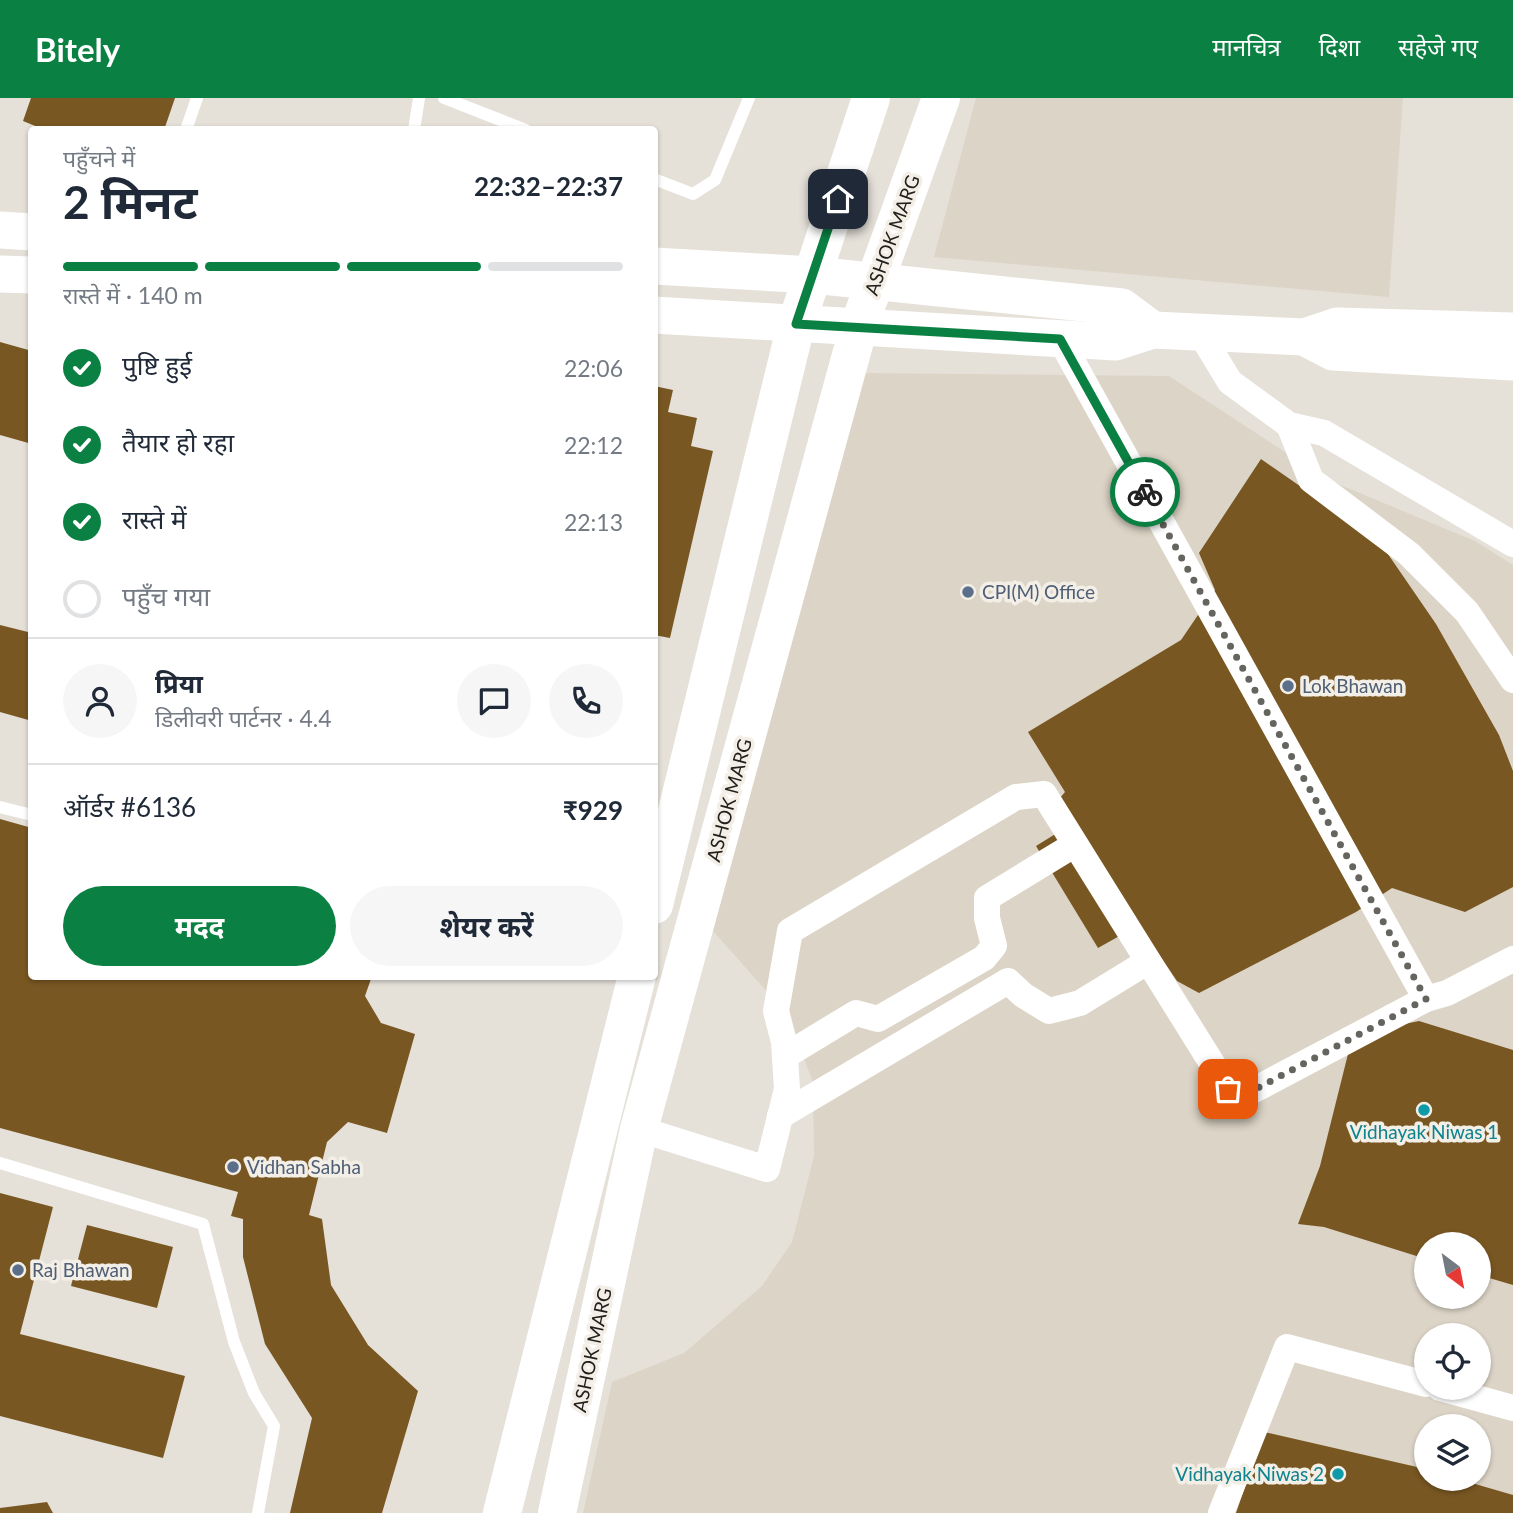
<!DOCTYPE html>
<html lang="hi">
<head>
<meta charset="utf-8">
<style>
	body { margin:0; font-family:Lato,"Noto Sans Devanagari",sans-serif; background:#f6f6f7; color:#1f2937; height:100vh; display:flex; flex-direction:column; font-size:26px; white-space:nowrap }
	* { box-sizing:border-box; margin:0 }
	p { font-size:23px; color:#747a83 }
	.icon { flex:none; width:38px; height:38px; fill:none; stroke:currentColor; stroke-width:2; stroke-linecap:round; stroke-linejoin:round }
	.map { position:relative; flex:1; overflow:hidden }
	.sheet { position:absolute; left:28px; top:28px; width:630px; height:854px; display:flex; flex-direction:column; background:#fff; border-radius:7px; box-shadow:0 2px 5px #0004 }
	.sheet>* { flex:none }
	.needle { width:46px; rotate:148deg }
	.buttons { position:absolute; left:1414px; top:1134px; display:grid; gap:14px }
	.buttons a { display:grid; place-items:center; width:77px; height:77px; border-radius:50%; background:#fff; box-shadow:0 2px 5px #0004; font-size:35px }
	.pin { position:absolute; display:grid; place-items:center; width:60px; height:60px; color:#fff; margin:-30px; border-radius:14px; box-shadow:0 4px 10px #0006 }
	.courier { position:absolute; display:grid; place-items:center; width:70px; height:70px; margin:-35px; border:5px solid #0b8043; border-radius:50%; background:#fff; color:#222; box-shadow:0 2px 9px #0007 }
	.headline em { font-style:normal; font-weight:700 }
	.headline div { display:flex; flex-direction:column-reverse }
	.headline { display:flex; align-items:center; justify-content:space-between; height:119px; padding:0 35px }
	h1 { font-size:46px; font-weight:700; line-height:52px }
	.bar { display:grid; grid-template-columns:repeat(4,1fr); gap:10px 7px; align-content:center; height:84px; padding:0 35px }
	.bar i { height:9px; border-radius:5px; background:#e0e1e3 }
	.bar .selected { background:#0b8043 }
	.bar p { grid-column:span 4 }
	.line { display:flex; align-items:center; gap:18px; padding:0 35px; border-top:2px solid #e0e1e3 }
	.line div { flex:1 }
	.round { display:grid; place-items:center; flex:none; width:74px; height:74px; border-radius:37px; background:#f6f6f7 }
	ol { padding:0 35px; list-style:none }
	li { display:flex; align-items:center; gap:21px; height:77px }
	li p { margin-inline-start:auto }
	li .icon { padding:7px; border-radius:50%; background:#0b8043; color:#fff; stroke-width:4 }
	li:last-child { color:#747a83 }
	li i { width:38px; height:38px; border:4px solid #e0e1e3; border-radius:50% }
	.primary-button { display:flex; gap:14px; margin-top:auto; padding:14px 35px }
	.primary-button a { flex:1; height:80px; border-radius:42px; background:#0b8043; color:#fff; font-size:28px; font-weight:700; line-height:80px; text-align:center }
	.primary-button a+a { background:#f6f6f7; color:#1f2937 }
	header { display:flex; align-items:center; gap:42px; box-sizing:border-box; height:98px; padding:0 35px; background:#0b8043; color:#fff }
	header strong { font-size:33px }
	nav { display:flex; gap:38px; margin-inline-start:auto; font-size:24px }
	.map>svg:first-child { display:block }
	.built { fill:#dcd4c6; fill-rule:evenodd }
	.building { fill:#795722 }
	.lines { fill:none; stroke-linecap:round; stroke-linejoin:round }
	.lane { stroke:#fff; stroke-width:12 }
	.street { stroke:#fff; stroke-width:26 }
	.secondary { stroke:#fff; stroke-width:37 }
	.primary { stroke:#fff; stroke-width:38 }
	.done { stroke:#66645f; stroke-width:7; stroke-dasharray:0 12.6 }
	.route { stroke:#0b8043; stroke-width:9 }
	.service-dot { fill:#5c6f8a; stroke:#f3eee6; stroke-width:2.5 }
	.culture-dot { fill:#0f9aa8; stroke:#f3eee6; stroke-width:2.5 }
	.labels { text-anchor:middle; stroke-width:7; stroke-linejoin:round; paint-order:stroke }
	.street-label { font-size:19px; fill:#22201d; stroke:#f3eee6 }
	.service-label { font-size:19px; fill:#4e5e75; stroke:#f3eee6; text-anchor:start }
	.culture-label { font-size:19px; fill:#0d838f; stroke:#f3eee6 }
</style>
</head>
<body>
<header>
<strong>Bitely</strong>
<nav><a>मानचित्र</a><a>दिशा</a><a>सहेजे गए</a></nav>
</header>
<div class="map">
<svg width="1513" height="1415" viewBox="0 0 1513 1415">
	<rect width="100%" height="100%" fill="#e5e1d9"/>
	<g class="built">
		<polygon points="976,0 1403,0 1389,199 934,159"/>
		<path d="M862,275L1169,278L1326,381L1475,443L1513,467V1415H583L612,1284L684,1255L762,1188L792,1144L814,1058L813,984L786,915L713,833ZM1426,1146H1479V1199H1426ZM1426,1237H1479V1290H1426ZM1426,1328H1479V1381H1426Z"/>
	</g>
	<g class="building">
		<polygon points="31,0 175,0 164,32 45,32 23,23"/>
		<polygon points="0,244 32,253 32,346 0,337"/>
		<polygon points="654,288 673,292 668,314 697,320 691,348 713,353 670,540 654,537"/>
		<polygon points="1261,361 1379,443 1436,526 1499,637 1513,673 1513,789 1465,814 1392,790 1356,814 1199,895 1177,883 1139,827 1098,850 1036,748 1073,725 1059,701 1065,694 1028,634 1181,542 1215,492 1199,455"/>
		<polygon points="0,527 32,535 32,623 0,614"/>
		<polygon points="0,721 32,730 32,878 372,878 365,898 381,925 415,936 387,1035 348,1024 327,1044 309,1117 322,1121 331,1187 368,1247 418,1293 382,1415 290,1415 312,1320 265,1246 243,1159 243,1121 231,1118 238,1094 0,1030"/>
		<polygon points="1419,923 1513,952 1513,1187 1479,1177 1479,1146 1426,1146 1426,1161 1324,1129 1298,1126 1320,1068 1348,956 1390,929"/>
		<polygon points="0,1095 53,1109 20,1236 185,1278 163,1360 0,1318"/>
		<polygon points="87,1127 173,1149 157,1210 71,1188"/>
		<polygon points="1264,1334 1417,1369 1426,1371 1426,1381 1458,1381 1513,1397 1513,1415 1236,1415"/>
		<polygon points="47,1404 53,1415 0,1415 0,1410"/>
	</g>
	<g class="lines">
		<g class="lane">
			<polyline points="444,0 526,32"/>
			<polyline points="186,32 197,0"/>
			<polyline points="414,32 419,0"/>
			<polyline points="654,81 693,96 715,82 749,0"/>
			<polyline points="0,709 32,717"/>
			<polyline points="0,1065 203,1126 234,1244 254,1295 274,1328 258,1415"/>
		</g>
		<g class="street">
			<polyline points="1199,233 1230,284 1289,327 1324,335 1513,446"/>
			<polyline points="1289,327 1311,382 1409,456 1467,514 1513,582"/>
			<polyline points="1426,901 1447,895 1513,861"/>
			<polyline points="785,958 856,915 878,921 984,860 994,848 987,820 987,800 1074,747"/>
			<polyline points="780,1018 1008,883 1023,897 1049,913 1080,905 1147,864"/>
			<polyline points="639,1031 767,1071 787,991 784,944 776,913 790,833 1016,699 1044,696 1228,991 1254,992 1426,901 1060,241"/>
			<polyline points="1440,1290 1513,1310"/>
			<polyline points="1221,1415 1287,1249 1426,1286"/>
		</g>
		<g class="secondary">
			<polyline points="0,132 32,134"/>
			<polyline points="654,168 813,177 1122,209 1153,232"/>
			<polyline points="0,176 32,177"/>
			<polyline points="654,217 1116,244 1153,232 1304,239 1337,228 1513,233"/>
			<polyline points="1304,239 1333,254 1513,264"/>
		</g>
		<g class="primary">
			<polyline points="654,807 796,227 871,0"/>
			<polyline points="502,1415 637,878"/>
			<polyline points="557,1415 639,1031 859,228 941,0"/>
		</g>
	</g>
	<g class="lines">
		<polyline class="done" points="1145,394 1426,901 1254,992 1228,991"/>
		<polyline class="route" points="838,101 796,226 1060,241 1145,394"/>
	</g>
	<g class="service-dot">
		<circle cx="968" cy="494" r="7"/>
		<circle cx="1288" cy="588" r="7"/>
		<circle cx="233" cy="1069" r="7"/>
		<circle cx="18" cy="1172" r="7"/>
	</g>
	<g class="culture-dot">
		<circle cx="1424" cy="1012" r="7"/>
		<circle cx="1338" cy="1376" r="7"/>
	</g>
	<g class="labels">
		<g class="street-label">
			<text transform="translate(892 137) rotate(-70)" y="7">ASHOK MARG</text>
			<text transform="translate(729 702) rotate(-75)" y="7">ASHOK MARG</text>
			<text transform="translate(592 1252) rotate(-78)" y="7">ASHOK MARG</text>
		</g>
		<g class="service-label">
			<text x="982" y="501">CPI(M) Office</text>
			<text x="1302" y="595">Lok Bhawan</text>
			<text x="247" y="1076">Vidhan Sabha</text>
			<text x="32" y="1179">Raj Bhawan</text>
		</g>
		<g class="culture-label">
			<text x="1424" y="1041">Vidhayak Niwas 1</text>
			<text x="1324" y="1383" text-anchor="end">Vidhayak Niwas 2</text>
		</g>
	</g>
</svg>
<div class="buttons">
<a><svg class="needle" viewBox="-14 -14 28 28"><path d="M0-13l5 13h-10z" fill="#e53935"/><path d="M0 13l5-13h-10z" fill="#747a83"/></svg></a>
<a><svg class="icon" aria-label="locate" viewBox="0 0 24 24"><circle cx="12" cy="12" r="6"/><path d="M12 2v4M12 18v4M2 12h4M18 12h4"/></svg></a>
<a><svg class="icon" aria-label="layers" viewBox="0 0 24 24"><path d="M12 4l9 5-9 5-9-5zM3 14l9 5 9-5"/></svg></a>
</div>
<div class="pin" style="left:1228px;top:991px;background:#ea580c"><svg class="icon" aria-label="bag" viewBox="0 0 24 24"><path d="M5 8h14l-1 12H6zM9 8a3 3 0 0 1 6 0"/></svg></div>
<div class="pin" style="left:838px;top:101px;background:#1f2937"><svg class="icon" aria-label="home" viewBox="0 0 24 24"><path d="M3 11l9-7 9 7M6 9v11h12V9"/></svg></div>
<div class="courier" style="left:1145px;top:394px"><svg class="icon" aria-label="bike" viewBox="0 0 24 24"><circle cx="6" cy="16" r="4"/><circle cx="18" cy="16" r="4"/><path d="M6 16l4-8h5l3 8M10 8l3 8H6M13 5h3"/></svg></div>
<section class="sheet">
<div class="headline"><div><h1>2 मिनट</h1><p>पहुँचने में</p></div><em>22:32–22:37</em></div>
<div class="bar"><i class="selected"></i><i class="selected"></i><i class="selected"></i><i></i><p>रास्ते में · 140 m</p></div>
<ol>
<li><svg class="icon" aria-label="check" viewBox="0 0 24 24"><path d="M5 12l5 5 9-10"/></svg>पुष्टि हुई<p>22:06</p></li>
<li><svg class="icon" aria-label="check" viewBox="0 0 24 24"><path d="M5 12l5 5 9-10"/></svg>तैयार हो रहा<p>22:12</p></li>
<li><svg class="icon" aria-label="check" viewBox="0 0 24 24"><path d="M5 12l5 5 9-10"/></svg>रास्ते में<p>22:13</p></li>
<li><i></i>पहुँच गया</li>
</ol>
<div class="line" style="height:126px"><a class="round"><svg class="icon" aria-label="person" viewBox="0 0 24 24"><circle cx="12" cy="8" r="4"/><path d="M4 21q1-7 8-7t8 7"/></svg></a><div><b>प्रिया</b><p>डिलीवरी पार्टनर · 4.4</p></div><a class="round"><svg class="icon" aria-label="chat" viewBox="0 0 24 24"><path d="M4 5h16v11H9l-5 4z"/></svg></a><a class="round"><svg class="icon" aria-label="phone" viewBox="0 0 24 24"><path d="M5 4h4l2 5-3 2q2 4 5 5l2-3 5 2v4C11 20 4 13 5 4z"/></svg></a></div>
<div class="line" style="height:91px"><div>ऑर्डर #6136</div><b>₹929</b></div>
<div class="primary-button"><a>मदद</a><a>शेयर करें</a></div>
</section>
</div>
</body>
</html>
